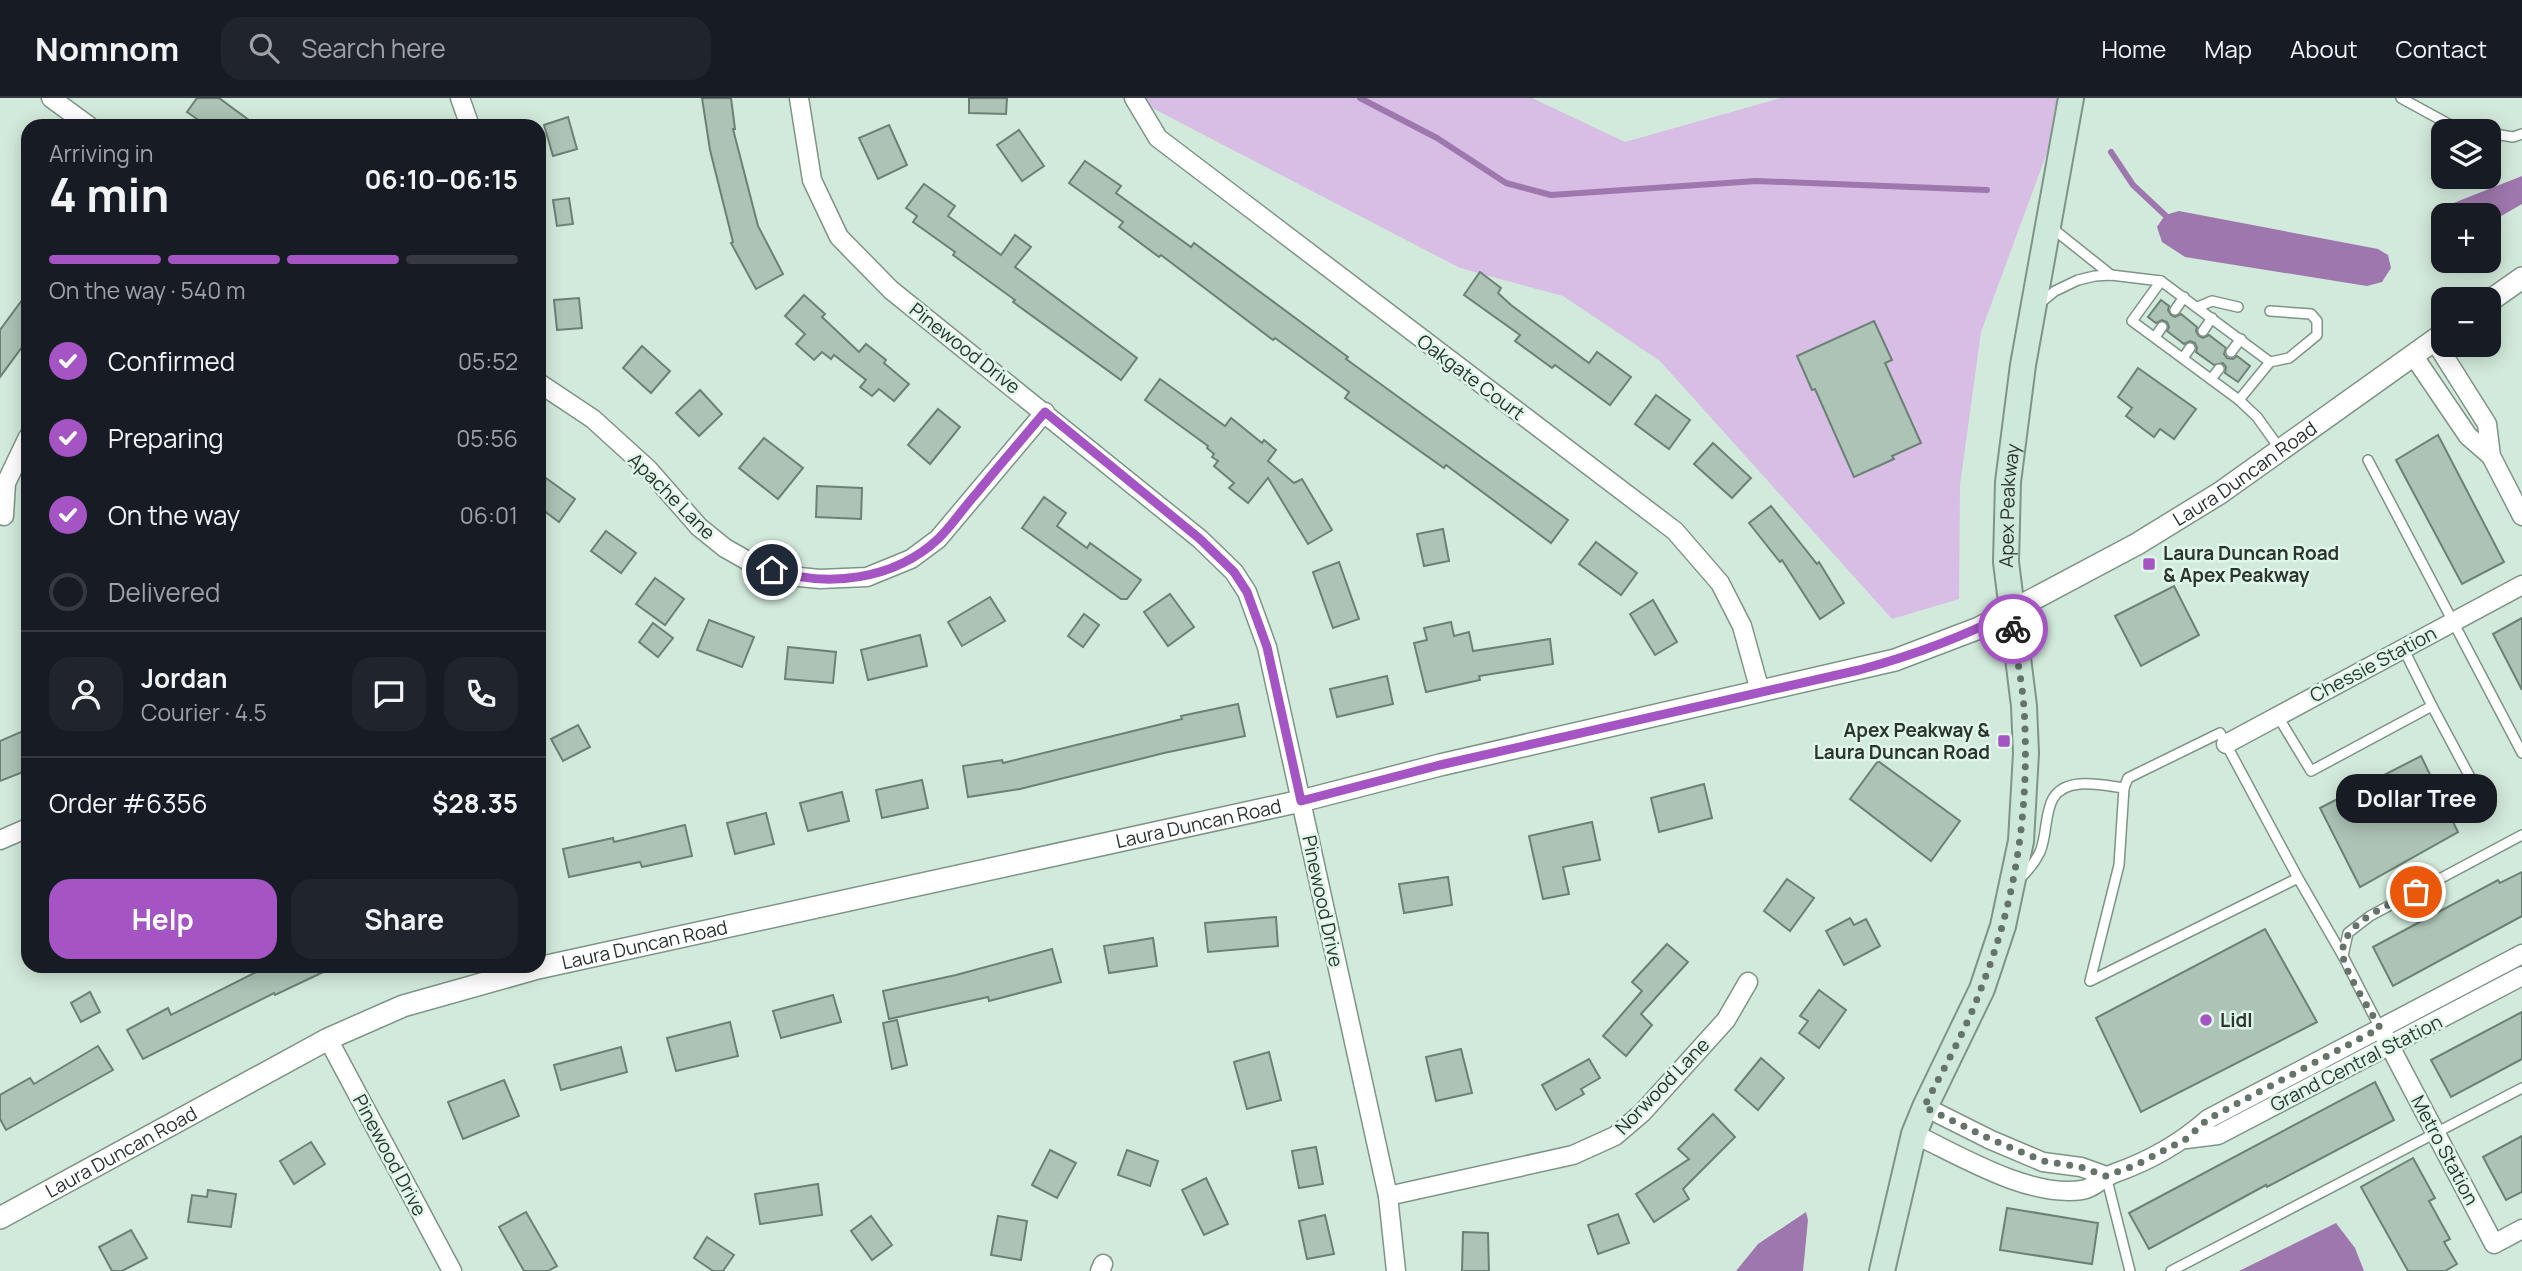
<!DOCTYPE html>
<html lang="en">
<head>
<meta charset="utf-8">
<style>
	body { margin:0; font-family:Manrope,sans-serif; background:#20242c; color:#f1f3f6; height:100vh; display:flex; flex-direction:column; font-size:26px; white-space:nowrap }
	* { box-sizing:border-box; margin:0 }
	p { font-size:23px; color:#9ea1a6 }
	.icon { flex:none; width:38px; height:38px; fill:none; stroke:currentColor; stroke-width:2; stroke-linecap:round; stroke-linejoin:round }
	.map { position:relative; flex:1; overflow:hidden }
	.sheet { position:absolute; left:21px; top:21px; width:525px; height:854px; display:flex; flex-direction:column; background:#171b24; border-radius:21px; box-shadow:0 4px 18px #0003 }
	.sheet>* { flex:none }
	.buttons { position:absolute; left:2431px; top:21px; display:grid; gap:14px }
	.buttons a { display:grid; place-items:center; width:70px; height:70px; border-radius:14px; background:#171b24; box-shadow:0 4px 18px #0003; font-size:35px }
	.pin { position:absolute; display:grid; place-items:center; width:60px; height:60px; color:#fff; margin:-30px; border:4px solid #fff; border-radius:50%; box-shadow:0 2px 7px #0007 }
	.courier { position:absolute; display:grid; place-items:center; width:70px; height:70px; margin:-35px; border:5px solid #a554c4; border-radius:50%; background:#fff; color:#222; box-shadow:0 2px 9px #0007 }
	.bubble { position:absolute; height:49px; border-radius:21px; background:#171b24; box-shadow:0 4px 18px #0003; font-size:23px; font-weight:700; line-height:49px; text-align:center }
	.headline em { font-style:normal; font-weight:700 }
	.headline div { display:flex; flex-direction:column-reverse }
	.headline { display:flex; align-items:center; justify-content:space-between; height:119px; padding:0 28px }
	h1 { font-size:46px; font-weight:700; line-height:52px }
	.bar { display:grid; grid-template-columns:repeat(4,1fr); gap:10px 7px; align-content:center; height:84px; padding:0 28px }
	.bar i { height:9px; border-radius:5px; background:#363941 }
	.bar .active { background:#a554c4 }
	.bar p { grid-column:span 4 }
	.line { display:flex; align-items:center; gap:18px; padding:0 28px; border-top:2px solid #363941 }
	.line div { flex:1 }
	.round { display:grid; place-items:center; flex:none; width:74px; height:74px; border-radius:21px; background:#20242c }
	ol { padding:0 28px; list-style:none }
	li { display:flex; align-items:center; gap:21px; height:77px }
	li p { margin-inline-start:auto }
	li .icon { padding:7px; border-radius:50%; background:#a554c4; color:#fff; stroke-width:4 }
	li:last-child { color:#9ea1a6 }
	li i { width:38px; height:38px; border:4px solid #363941; border-radius:50% }
	.action { display:flex; gap:14px; margin-top:auto; padding:14px 28px }
	.action a { flex:1; height:80px; border-radius:21px; background:#a554c4; color:#fff; font-size:28px; font-weight:700; line-height:80px; text-align:center }
	.action a+a { background:#20242c; color:#f1f3f6 }
	header { display:flex; align-items:center; gap:42px; box-sizing:border-box; height:98px; padding:0 35px; background:#171b24; border-bottom:2px solid #363941 }
	header strong { font-size:33px }
	nav { display:flex; gap:38px; margin-inline-start:auto; font-size:24px }
	.search { width:490px; height:63px; background:#20242c; display:flex; align-items:center; gap:18px; box-sizing:border-box; padding:0 24px; border-radius:21px; color:#9ea1a6; font-size:26px }
	.map>svg:first-child { display:block }
	.green { fill:#d8bde4 }
	.water { fill:#9e77ae }
	.lines { fill:none; stroke-linecap:round; stroke-linejoin:round }
	.stream { stroke:#9e77ae; stroke-width:6 }
	.building { fill:#acc3b5; stroke:#6c8175; stroke-width:2 }
	.service-casing { stroke:#7e9487; stroke-width:12 }
	.minor-casing { stroke:#7e9487; stroke-width:21 }
	.tertiary-casing { stroke:#7e9487; stroke-width:24 }
	.secondary-casing { stroke:#7e9487; stroke-width:28 }
	.service { stroke:#fff; stroke-width:9 }
	.minor { stroke:#fff; stroke-width:18 }
	.tertiary { stroke:#fff; stroke-width:21 }
	.secondary { stroke:#cee9db; stroke-width:24 }
	.done { stroke:#65746b; stroke-width:7; stroke-dasharray:0 12.6 }
	.route { stroke:#a554c4; stroke-width:9 }
	.poi-dot { fill:#a554c4; stroke:#dff7e9; stroke-width:2.5 }
	.labels { text-anchor:middle; stroke-width:5; stroke-linejoin:round; paint-order:stroke }
	.street-label { font-size:19px; fill:#2b342e; stroke:#dff7e9 }
	.poi-label { font-size:19px; font-weight:bold; fill:#2b342e; stroke:#dff7e9; text-anchor:start }
</style>
</head>
<body>
<header>
<strong>Nomnom</strong>
<div class="search"><svg class="icon" aria-label="search" viewBox="0 0 24 24"><circle cx="10" cy="10" r="6"/><path d="M15 15l6 6"/></svg>Search here</div>
<nav><a>Home</a><a>Map</a><a>About</a><a>Contact</a></nav>
</header>
<div class="map">
<svg width="2522" height="1173" viewBox="0 0 2522 1173">
	<rect width="100%" height="100%" fill="#d2eadb"/>
	<polygon class="green" points="1133,0 1532,0 1625,44 1781,0 2067,0 1981,234 1960,387 1959,501 1892,521 1660,263 1563,198 1460,170"/>
	<g class="water">
		<polygon points="2522,78 2522,106 2489,125 2488,117 2443,117 2443,141 2433,133 2432,129 2440,113 2451,106"/>
		<polygon points="2179,113 2378,151 2388,157 2391,170 2382,184 2367,188 2185,159 2162,144 2157,129 2165,117"/>
		<polygon points="1806,1114 1808,1122 1803,1173 1736,1173 1758,1146"/>
		<polygon points="2336,1125 2355,1150 2364,1173 2239,1173"/>
	</g>
	<g class="lines">
		<g class="stream">
			<polyline points="1360,0 1437,40 1506,85 1551,97 1756,83 1987,92"/>
			<polyline points="2111,54 2133,87 2165,117"/>
		</g>
	</g>
	<g class="building">
		<polygon points="197,0 219,0 257,28 207,28 187,14"/>
		<polygon points="702,0 731,0 735,31 733,31 758,128 783,176 756,191 731,145 733,144 710,52"/>
		<polygon points="969,0 1007,0 1006,16 969,15"/>
		<polygon points="568,19 577,51 553,58 544,27"/>
		<polygon points="889,27 907,67 878,81 859,40"/>
		<polygon points="1019,32 1044,68 1022,83 997,47"/>
		<polygon points="1085,63 1121,88 1116,95 1191,149 1194,145 1348,259 1346,261 1568,422 1551,445 1446,367 1444,370 1345,300 1349,294 1275,240 1273,242 1161,157 1159,159 1119,129 1123,124 1069,85"/>
		<polygon points="924,86 955,108 948,118 1001,157 1015,137 1031,149 1015,169 1137,260 1121,282 1013,204 1015,202 953,157 955,154 913,124 917,118 906,110"/>
		<polygon points="569,100 573,126 557,128 553,102"/>
		<polygon points="1480,174 1501,190 1498,195 1511,207 1589,265 1597,254 1631,279 1610,307 1555,267 1552,270 1515,243 1520,237 1464,197"/>
		<polygon points="28,194 28,241 0,279 0,232"/>
		<polygon points="804,197 825,216 822,219 859,254 866,246 886,262 884,265 909,286 894,303 879,291 872,298 860,289 866,282 834,257 831,261 822,254 814,262 796,246 805,236 785,218"/>
		<polygon points="579,200 582,230 557,232 554,202"/>
		<polygon points="2161,202 2169,208 2168,212 2171,217 2175,219 2181,216 2197,229 2196,233 2199,238 2203,240 2209,237 2226,250 2224,256 2227,260 2233,261 2237,258 2250,268 2238,284 2225,275 2226,269 2223,265 2214,267 2196,254 2197,250 2195,245 2190,243 2184,246 2167,233 2169,229 2167,224 2162,222 2156,225 2148,219"/>
		<polygon points="1874,223 1892,262 1885,265 1921,345 1892,358 1894,361 1854,379 1815,291 1812,292 1797,258"/>
		<polygon points="642,248 670,273 651,295 623,270"/>
		<polygon points="2138,270 2196,311 2174,341 2160,331 2154,339 2126,318 2132,310 2118,299"/>
		<polygon points="1160,281 1225,328 1231,320 1262,345 1264,342 1276,352 1268,363 1294,385 1302,381 1332,432 1308,446 1268,380 1248,405 1229,390 1234,385 1214,368 1218,363 1212,359 1214,356 1207,350 1208,348 1145,302"/>
		<polygon points="700,292 722,316 699,338 676,315"/>
		<polygon points="1656,297 1690,322 1669,351 1635,326"/>
		<polygon points="938,311 960,329 930,366 908,347"/>
		<polygon points="2438,337 2504,464 2462,486 2396,362"/>
		<polygon points="764,340 803,370 778,401 739,370"/>
		<polygon points="1713,345 1751,380 1732,400 1694,366"/>
		<polygon points="539,375 575,401 559,424 539,409"/>
		<polygon points="817,388 862,390 861,421 816,419"/>
		<polygon points="1044,399 1066,415 1057,428 1087,450 1090,445 1141,482 1127,501 1121,501 1022,430"/>
		<polygon points="1771,408 1817,466 1819,464 1844,505 1820,521 1782,462 1780,464 1749,425"/>
		<polygon points="1443,431 1449,463 1424,468 1417,436"/>
		<polygon points="606,433 636,455 621,475 591,453"/>
		<polygon points="1596,444 1637,475 1621,497 1579,466"/>
		<polygon points="1339,464 1359,521 1333,530 1313,474"/>
		<polygon points="655,480 684,501 665,527 636,506"/>
		<polygon points="2174,488 2199,537 2141,568 2115,518"/>
		<polygon points="1170,496 1194,529 1168,548 1144,514"/>
		<polygon points="990,499 1005,523 962,548 948,524"/>
		<polygon points="1653,502 1677,544 1655,557 1630,516"/>
		<polygon points="1084,516 1099,527 1083,549 1068,538"/>
		<polygon points="2522,520 2522,592 2493,536"/>
		<polygon points="709,522 754,539 742,569 697,552"/>
		<polygon points="1451,524 1454,538 1469,534 1473,553 1550,541 1553,566 1479,578 1480,582 1426,594 1414,545 1427,542 1424,530"/>
		<polygon points="653,525 673,540 658,559 639,544"/>
		<polygon points="920,537 927,568 868,582 861,552"/>
		<polygon points="788,549 836,554 833,585 785,581"/>
		<polygon points="1387,578 1393,606 1337,619 1330,591"/>
		<polygon points="1238,606 1245,638 1164,655 1020,691 968,699 963,668 1002,662 1003,665 1182,621 1181,618"/>
		<polygon points="578,627 590,649 563,663 551,641"/>
		<polygon points="23,633 28,646 28,672 0,683 0,643"/>
		<polygon points="2421,658 2458,734 2360,789 2320,710"/>
		<polygon points="1878,663 1960,723 1931,763 1850,701"/>
		<polygon points="922,682 928,710 882,720 876,692"/>
		<polygon points="1704,686 1712,720 1659,734 1651,700"/>
		<polygon points="842,694 849,723 808,733 800,705"/>
		<polygon points="766,715 774,746 735,756 727,725"/>
		<polygon points="1592,724 1600,762 1563,769 1569,796 1543,801 1529,738"/>
		<polygon points="685,727 692,758 642,769 640,764 569,779 563,751 613,740 614,744"/>
		<polygon points="2522,774 2522,818 2393,888 2373,849 2498,782 2500,785"/>
		<polygon points="1448,779 1452,807 1404,815 1399,786"/>
		<polygon points="1787,781 1814,800 1790,833 1764,813"/>
		<polygon points="1276,819 1278,848 1208,854 1205,825"/>
		<polygon points="1850,820 1854,827 1866,821 1880,848 1844,867 1826,833"/>
		<polygon points="2265,831 2317,924 2141,1014 2096,920"/>
		<polygon points="1153,840 1157,868 1109,875 1104,848"/>
		<polygon points="1667,846 1688,864 1641,916 1652,927 1626,958 1603,938 1642,893 1632,884"/>
		<polygon points="1052,851 1061,884 989,903 988,899 889,921 883,893 956,877"/>
		<polygon points="268,868 336,868 275,897 274,895 143,961 127,932 168,910 171,917"/>
		<polygon points="1819,892 1846,912 1819,950 1799,935 1808,923 1800,918"/>
		<polygon points="90,894 100,914 81,924 71,905"/>
		<polygon points="833,897 841,924 781,940 773,913"/>
		<polygon points="2522,914 2522,961 2451,999 2431,962"/>
		<polygon points="897,922 907,967 892,971 883,925"/>
		<polygon points="730,924 738,958 676,973 667,940"/>
		<polygon points="98,948 113,972 6,1032 0,1021 0,997 30,980 34,986"/>
		<polygon points="621,949 627,974 561,992 554,967"/>
		<polygon points="1461,951 1472,995 1436,1003 1426,959"/>
		<polygon points="1269,954 1281,1002 1247,1011 1234,964"/>
		<polygon points="1761,960 1784,980 1758,1012 1735,992"/>
		<polygon points="1589,961 1600,980 1581,991 1584,996 1556,1012 1542,987"/>
		<polygon points="504,982 519,1018 463,1041 448,1004"/>
		<polygon points="2375,984 2394,1022 2267,1089 2266,1087 2149,1151 2129,1115"/>
		<polygon points="1713,1016 1735,1039 1683,1091 1689,1101 1654,1124 1636,1096 1689,1061 1678,1051"/>
		<polygon points="2522,1038 2522,1094 2506,1102 2483,1059"/>
		<polygon points="311,1044 325,1066 294,1086 280,1063"/>
		<polygon points="1316,1049 1323,1086 1299,1090 1292,1053"/>
		<polygon points="1050,1052 1076,1065 1057,1100 1032,1087"/>
		<polygon points="1127,1052 1158,1063 1150,1088 1118,1077"/>
		<polygon points="2413,1060 2435,1100 2429,1103 2450,1141 2444,1144 2457,1166 2445,1173 2408,1173 2361,1089"/>
		<polygon points="1206,1080 1228,1126 1204,1137 1182,1092"/>
		<polygon points="818,1086 822,1117 760,1126 755,1096"/>
		<polygon points="208,1092 236,1096 231,1129 188,1124 192,1097 207,1099"/>
		<polygon points="2007,1110 2098,1125 2092,1166 2000,1152"/>
		<polygon points="526,1114 557,1168 548,1173 524,1173 499,1129"/>
		<polygon points="1618,1116 1629,1145 1598,1156 1588,1127"/>
		<polygon points="1325,1117 1334,1156 1307,1161 1299,1123"/>
		<polygon points="871,1118 892,1147 872,1162 851,1133"/>
		<polygon points="998,1118 1027,1123 1021,1162 991,1157"/>
		<polygon points="131,1132 147,1160 122,1173 112,1173 99,1149"/>
		<polygon points="1463,1134 1488,1135 1489,1173 1462,1173"/>
		<polygon points="707,1139 734,1157 723,1173 713,1173 694,1160"/>
	</g>
	<g class="lines">
		<defs>
			<g id="service">
				<polyline points="2401,0 2454,29 2479,33"/>
				<polyline points="2488,35 2513,39 2522,36"/>
				<polyline points="2052,130 2111,177"/>
				<polyline points="2161,183 2132,223 2239,302 2257,319 2280,351"/>
				<polyline points="2040,205 2055,193 2078,182 2095,178 2111,177 2161,183 2270,264"/>
				<polyline points="2198,209 2212,203 2238,209"/>
				<polyline points="2175,212 2184,199"/>
				<polyline points="2203,233 2212,220"/>
				<polyline points="2155,239 2162,229"/>
				<polyline points="2231,254 2241,241"/>
				<polyline points="2183,260 2190,250"/>
				<polyline points="2211,281 2219,271"/>
				<polyline points="2239,302 2270,264 2289,260 2317,237 2317,223 2311,216 2270,213"/>
				<polyline points="2368,362 2522,655"/>
				<polyline points="2432,608 2479,696"/>
				<polyline points="2277,617 2311,673 2432,608 2403,550"/>
				<path d="M2020,780C2028,773 2035,764 2040,754C2051,728 2039,689 2080,686C2094,685 2110,688 2124,690"/>
				<polyline points="2298,780 2090,883 2119,767 2124,690 2128,680 2220,635 2298,780 2343,858"/>
				<polyline points="2380,930 2343,858 2348,835 2370,818 2522,737"/>
				<polyline points="2106,1078 2130,1173"/>
				<polyline points="2171,1173 2522,990"/>
			</g>
			<g id="minor">
				<polyline points="51,0 89,28"/>
				<polyline points="460,0 470,28"/>
				<polyline points="799,0 812,82 839,139 891,192 1200,441 1234,474 1247,494 1267,549 1388,1098 1396,1173"/>
				<polyline points="1134,0 1158,40 1675,433 1720,485 1742,528 1760,593"/>
				<polyline points="2434,242 2487,326 2491,358 2522,418"/>
				<polyline points="2413,257 2468,338 2491,358"/>
				<polyline points="539,285 593,321 648,371 699,429 725,450 755,467 789,478 820,481 867,479 911,461 938,441 1045,314"/>
				<polyline points="4,418 6,385 28,339"/>
				<polyline points="2226,646 2522,487"/>
				<polyline points="0,742 28,730"/>
				<polyline points="2385,939 2494,1146 2522,1131"/>
				<polyline points="328,941 452,1173"/>
				<polyline points="1925,1009 1991,1042 2043,1064 2081,1069 2106,1078"/>
				<path d="M1914,1036C1961,1058 2029,1100 2082,1092C2093,1091 2103,1079 2115,1075C2149,1063 2181,1045 2208,1021L2522,856"/>
				<polyline points="2186,1041 2218,1037 2522,878"/>
				<polyline points="1388,1098 1573,1057 1615,1038 1642,1015 1726,922 1748,884"/>
				<polyline points="1100,1173 1103,1166"/>
			</g>
			<g id="tertiary">
				<polyline points="2488,204 2522,180"/>
				<path id="s1" d="M0,1120L328,941L403,908L538,870L1301,703L1440,667L1895,562L1979,530L2137,446L2220,395L2443,236"/>
			</g>
			<g id="secondary">
				<path id="s2" d="M1882,1173L1914,1036L1925,1009L1982,891L2003,828L2021,743L2026,655L2024,608L2006,464L2008,384L2023,267L2071,0"/>
			</g>
		</defs>
		<use href="#service" class="service-casing"/>
		<use href="#minor" class="minor-casing"/>
		<use href="#tertiary" class="tertiary-casing"/>
		<use href="#secondary" class="secondary-casing"/>
		<use href="#service" class="service"/>
		<use href="#minor" class="minor"/>
		<use href="#tertiary" class="tertiary"/>
		<use href="#secondary" class="secondary"/>
	</g>
	<g class="lines">
		<path class="done" d="M2013,531C2016,557 2022,583 2024,610C2030,706 2017,799 1982,888C1967,930 1944,970 1924,1009L1990,1041L2043,1063L2081,1069L2106,1078L2134,1068L2186,1041L2208,1021L2380,930C2371,913 2345,875 2343,858C2338,825 2392,806 2416,794"/>
		<path class="route" d="M772,472C828,490 894,482 938,441C952,428 963,410 976,396C999,368 1022,341 1045,314L1200,441L1234,474L1247,494L1267,549L1301,703L1440,667L1859,572C1911,558 1963,539 2011,514L2013,531"/>
	</g>
	<g class="poi-dot">
		<rect x="2142" y="459" width="14" height="14" rx="3.5"/>
		<rect x="1997" y="636" width="14" height="14" rx="3.5"/>
		<circle cx="2206" cy="922" r="7"/>
	</g>
	<g class="labels">
		<g class="street-label">
			<text transform="translate(965 250) rotate(38)" y="7">Pinewood Drive</text>
			<text transform="translate(1471 279) rotate(37)" y="7">Oakgate Court</text>
			<text dy="7" stroke="none"><textPath href="#s1" startOffset="2385">Laura Duncan Road</textPath></text>
			<text transform="translate(672 398) rotate(45)" y="7">Apache Lane</text>
			<text dy="7" stroke="none"><textPath href="#s2" startOffset="791">Apex Peakway</textPath></text>
			<text transform="translate(2373 566) rotate(-28)" y="7">Chessie Station</text>
			<text dy="7" stroke="none"><textPath href="#s1" startOffset="1272">Laura Duncan Road</textPath></text>
			<text transform="translate(1323 803) rotate(78)" y="7">Pinewood Drive</text>
			<text dy="7" stroke="none"><textPath href="#s1" startOffset="705">Laura Duncan Road</textPath></text>
			<text transform="translate(2356 965) rotate(-27)" y="7">Grand Central Station</text>
			<text transform="translate(1662 988) rotate(-46)" y="7">Norwood Lane</text>
			<text transform="translate(2445 1052) rotate(62)" y="7">Metro Station</text>
			<text dy="7" stroke="none"><textPath href="#s1" startOffset="138">Laura Duncan Road</textPath></text>
			<text transform="translate(390 1057) rotate(62)" y="7">Pinewood Drive</text>
		</g>
		<g class="poi-label">
			<text x="2163" y="462">Laura Duncan Road<tspan x="2163" dy="22">&amp; Apex Peakway</tspan></text>
			<text x="1990" y="639" text-anchor="end">Apex Peakway &amp;<tspan x="1990" dy="22">Laura Duncan Road</tspan></text>
			<text x="2220" y="929">Lidl</text>
		</g>
	</g>
</svg>
<div class="buttons">
<a><svg class="icon" aria-label="layers" viewBox="0 0 24 24"><path d="M12 4l9 5-9 5-9-5zM3 14l9 5 9-5"/></svg></a>
<a>+</a>
<a>−</a>
</div>
<div class="pin" style="left:2416px;top:794px;background:#ea580c"><svg class="icon" aria-label="bag" viewBox="0 0 24 24"><path d="M5 8h14l-1 12H6zM9 8a3 3 0 0 1 6 0"/></svg></div>
<div class="pin" style="left:772px;top:472px;background:#1f2937"><svg class="icon" aria-label="home" viewBox="0 0 24 24"><path d="M3 11l9-7 9 7M6 9v11h12V9"/></svg></div>
<div class="courier" style="left:2013px;top:531px"><svg class="icon" aria-label="bike" viewBox="0 0 24 24"><circle cx="6" cy="16" r="4"/><circle cx="18" cy="16" r="4"/><path d="M6 16l4-8h5l3 8M10 8l3 8H6M13 5h3"/></svg></div>
<div class="bubble" style="left:2336px;top:676px;width:161px">Dollar Tree</div>
<section class="sheet">
<div class="headline"><div><h1>4 min</h1><p>Arriving in</p></div><em>06:10–06:15</em></div>
<div class="bar"><i class="active"></i><i class="active"></i><i class="active"></i><i></i><p>On the way · 540 m</p></div>
<ol>
<li><svg class="icon" aria-label="check" viewBox="0 0 24 24"><path d="M5 12l5 5 9-10"/></svg>Confirmed<p>05:52</p></li>
<li><svg class="icon" aria-label="check" viewBox="0 0 24 24"><path d="M5 12l5 5 9-10"/></svg>Preparing<p>05:56</p></li>
<li><svg class="icon" aria-label="check" viewBox="0 0 24 24"><path d="M5 12l5 5 9-10"/></svg>On the way<p>06:01</p></li>
<li><i></i>Delivered</li>
</ol>
<div class="line" style="height:126px"><a class="round"><svg class="icon" aria-label="person" viewBox="0 0 24 24"><circle cx="12" cy="8" r="4"/><path d="M4 21q1-7 8-7t8 7"/></svg></a><div><b>Jordan</b><p>Courier · 4.5</p></div><a class="round"><svg class="icon" aria-label="chat" viewBox="0 0 24 24"><path d="M4 5h16v11H9l-5 4z"/></svg></a><a class="round"><svg class="icon" aria-label="phone" viewBox="0 0 24 24"><path d="M5 4h4l2 5-3 2q2 4 5 5l2-3 5 2v4C11 20 4 13 5 4z"/></svg></a></div>
<div class="line" style="height:91px"><div>Order #6356</div><b>$28.35</b></div>
<div class="action"><a>Help</a><a>Share</a></div>
</section>
</div>
</body>
</html>
